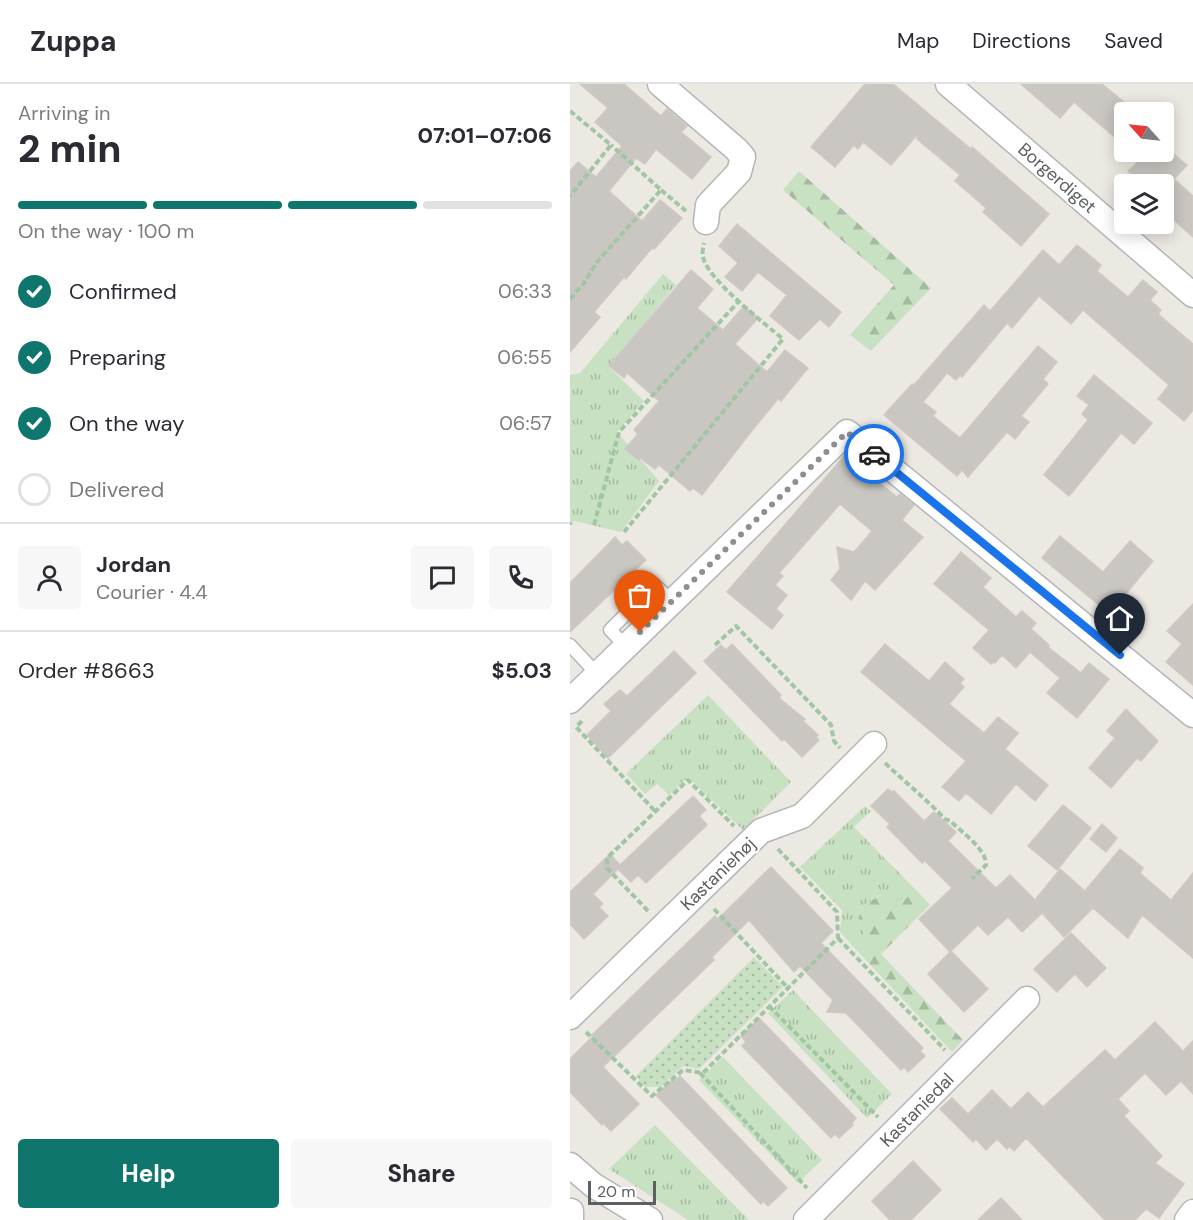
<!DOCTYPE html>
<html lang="en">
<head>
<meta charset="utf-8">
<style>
	body { margin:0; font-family:"DM Sans",sans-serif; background:#f7f7f7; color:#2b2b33; height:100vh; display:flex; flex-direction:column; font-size:22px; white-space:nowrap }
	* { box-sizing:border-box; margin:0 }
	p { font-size:20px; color:#7c7c81 }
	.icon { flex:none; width:33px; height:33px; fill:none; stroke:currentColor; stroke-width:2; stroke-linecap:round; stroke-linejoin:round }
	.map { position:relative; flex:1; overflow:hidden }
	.side { display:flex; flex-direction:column; background:#fff; width:570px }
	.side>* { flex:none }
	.needle { width:39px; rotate:297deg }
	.buttons { position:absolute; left:544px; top:18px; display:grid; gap:12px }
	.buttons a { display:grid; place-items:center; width:60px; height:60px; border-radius:6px; background:#fff; box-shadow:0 3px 15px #0003; font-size:30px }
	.scale { position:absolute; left:18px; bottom:15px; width:68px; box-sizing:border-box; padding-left:6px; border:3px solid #5c6062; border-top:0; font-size:16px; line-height:21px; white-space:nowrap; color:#5c6062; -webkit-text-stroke:4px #fff; paint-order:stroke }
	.pin { position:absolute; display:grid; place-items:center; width:51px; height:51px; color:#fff; margin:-62px -26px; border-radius:50% 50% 50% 0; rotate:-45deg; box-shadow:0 0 6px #0007 }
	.pin .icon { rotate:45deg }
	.courier { position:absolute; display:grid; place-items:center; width:60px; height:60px; margin:-30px; border:4px solid #1a73e8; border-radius:50%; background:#fff; color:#222; box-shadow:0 2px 8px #0007 }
	.summary em { font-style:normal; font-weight:800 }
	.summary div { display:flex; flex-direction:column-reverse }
	.summary { display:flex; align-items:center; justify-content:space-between; height:102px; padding:0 18px }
	h1 { font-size:39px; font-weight:800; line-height:45px }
	.bar { display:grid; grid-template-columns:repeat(4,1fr); gap:9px 6px; align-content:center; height:72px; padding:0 18px }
	.bar i { height:8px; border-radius:4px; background:#e1e1e2 }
	.bar .on { background:#0f766e }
	.bar p { grid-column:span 4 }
	.line { display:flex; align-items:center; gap:15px; padding:0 18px; border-top:2px solid #e1e1e2 }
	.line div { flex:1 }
	.round { display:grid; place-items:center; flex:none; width:63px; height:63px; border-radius:6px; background:#f7f7f7 }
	ol { padding:0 18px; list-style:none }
	li { display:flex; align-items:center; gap:18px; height:66px }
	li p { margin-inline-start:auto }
	li .icon { padding:6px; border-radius:50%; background:#0f766e; color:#fff; stroke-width:4 }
	li:last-child { color:#7c7c81 }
	li i { width:33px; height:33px; border:3px solid #e1e1e2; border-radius:50% }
	.button { display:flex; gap:12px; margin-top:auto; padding:12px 18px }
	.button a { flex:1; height:69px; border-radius:6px; background:#0f766e; color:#fff; font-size:24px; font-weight:800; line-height:69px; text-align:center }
	.button a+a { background:#f7f7f7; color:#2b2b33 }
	header { display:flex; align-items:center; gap:36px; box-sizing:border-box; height:84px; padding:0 30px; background:#fff; border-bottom:2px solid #e1e1e2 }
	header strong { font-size:28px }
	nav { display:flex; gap:33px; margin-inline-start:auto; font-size:21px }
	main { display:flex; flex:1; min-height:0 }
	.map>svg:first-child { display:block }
	.grass { fill:url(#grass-dots) }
	.forest { fill:url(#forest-firs) }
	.park { fill:url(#park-tufts) }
	.building { fill:#cac6c2; stroke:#d0c9c3; stroke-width:1.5 }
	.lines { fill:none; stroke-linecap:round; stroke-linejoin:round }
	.service-casing { stroke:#b4b6b9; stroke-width:15 }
	.minor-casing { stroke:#b4b6b9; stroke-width:27 }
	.path { stroke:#a0c6a3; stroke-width:4; stroke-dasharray:6 3; stroke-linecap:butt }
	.service { stroke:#fff; stroke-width:12 }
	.minor { stroke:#fff; stroke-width:24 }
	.done { stroke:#8e908f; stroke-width:6; stroke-dasharray:0 10.8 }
	.route { stroke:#1a73e8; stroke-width:8 }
	.labels { text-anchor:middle; stroke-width:4.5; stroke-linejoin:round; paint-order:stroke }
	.street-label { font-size:18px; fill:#5c6062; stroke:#fff }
</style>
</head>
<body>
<header>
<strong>Zuppa</strong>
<nav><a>Map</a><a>Directions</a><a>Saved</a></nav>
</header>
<main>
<section class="side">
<div class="summary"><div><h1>2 min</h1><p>Arriving in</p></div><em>07:01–07:06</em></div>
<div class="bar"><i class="on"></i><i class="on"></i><i class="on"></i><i></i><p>On the way · 100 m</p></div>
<ol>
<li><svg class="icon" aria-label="check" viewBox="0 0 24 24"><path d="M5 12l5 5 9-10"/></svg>Confirmed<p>06:33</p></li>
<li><svg class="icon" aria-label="check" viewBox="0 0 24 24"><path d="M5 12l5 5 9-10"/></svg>Preparing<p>06:55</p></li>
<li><svg class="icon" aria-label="check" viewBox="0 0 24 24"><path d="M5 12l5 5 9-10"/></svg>On the way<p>06:57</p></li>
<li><i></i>Delivered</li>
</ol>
<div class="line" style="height:108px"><a class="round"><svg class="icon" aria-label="person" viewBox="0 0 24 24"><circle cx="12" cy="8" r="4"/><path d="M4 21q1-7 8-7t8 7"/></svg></a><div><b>Jordan</b><p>Courier · 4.4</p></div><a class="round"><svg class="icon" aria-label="chat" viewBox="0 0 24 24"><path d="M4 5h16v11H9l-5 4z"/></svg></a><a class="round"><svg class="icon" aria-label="phone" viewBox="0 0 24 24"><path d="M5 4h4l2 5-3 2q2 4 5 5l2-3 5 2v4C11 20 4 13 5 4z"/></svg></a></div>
<div class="line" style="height:78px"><div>Order #8663</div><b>$5.03</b></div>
<div class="button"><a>Help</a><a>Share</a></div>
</section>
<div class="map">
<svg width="623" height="1136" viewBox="0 0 623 1136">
	<defs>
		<pattern id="grass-dots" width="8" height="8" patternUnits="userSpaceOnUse" patternTransform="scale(1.5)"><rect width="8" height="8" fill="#c9e1c3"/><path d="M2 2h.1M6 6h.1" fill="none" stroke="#a6baa2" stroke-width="1.8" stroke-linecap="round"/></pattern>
		<pattern id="forest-firs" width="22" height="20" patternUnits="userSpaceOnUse" patternTransform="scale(1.5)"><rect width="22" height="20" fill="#c9e1c3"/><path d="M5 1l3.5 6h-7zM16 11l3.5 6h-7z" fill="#a6baa2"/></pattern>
		<pattern id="park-tufts" width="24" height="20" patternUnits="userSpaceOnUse" patternTransform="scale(1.5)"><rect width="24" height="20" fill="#c9e1c3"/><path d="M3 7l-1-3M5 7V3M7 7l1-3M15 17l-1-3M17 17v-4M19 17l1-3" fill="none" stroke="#a6baa2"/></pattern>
	</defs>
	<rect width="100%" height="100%" fill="#ece9e3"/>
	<polygon class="grass" points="184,873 213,903 129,985 113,982 90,1003 75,1003 66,992"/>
	<g class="forest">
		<polygon points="229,87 361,204 301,267 280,251 324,201 213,106"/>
		<polygon points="349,809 360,821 311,870 393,956 382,968 291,871 298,860 288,834 295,820 313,810 327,817"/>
	</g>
	<g class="park">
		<polygon points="93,190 106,201 39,283 74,317 47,348 89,397 51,448 4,437 0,439 0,291 10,289"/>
		<polygon points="138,611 221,698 173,746 118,693 99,711 87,700 75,710 56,690"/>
		<polygon points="295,722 301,727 284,743 349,809 327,817 312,810 295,820 288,834 298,860 291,871 270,848 272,826 230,783"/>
		<polygon points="223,906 322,1010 297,1034 198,929"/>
		<polygon points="153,973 252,1076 228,1099 129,996"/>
		<polygon points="85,1041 179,1136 118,1136 39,1085"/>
	</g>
	<g class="building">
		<polygon points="10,0 54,0 91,32 97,25 117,42 111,48 141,73 122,95 86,65 75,80 66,74 39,107 72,137 90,116 112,134 84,165 82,164 56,195 54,193 24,228 30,233 0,268 0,87 8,78 26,93 52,62 25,38 38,24"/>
		<polygon points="295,0 323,0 401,65 402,63 479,130 451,162 413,128 416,124 385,97 390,91 347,55 348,50 321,81 293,58 288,65 284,61 265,83 241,63"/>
		<polygon points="451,0 532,0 560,23 555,29 555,62 504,18 490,34"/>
		<polygon points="579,68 601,68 617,81 604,95 623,112 623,153 594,127 594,100 574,100 558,87"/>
		<polygon points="167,140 271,228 259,243 250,235 229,256 200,232 217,211 188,188 172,207 155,193 168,179 149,162"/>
		<polygon points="507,161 531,181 527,187 558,213 573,196 587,208 580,216 591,226 588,230 623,260 623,326 614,337 588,315 599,301 513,226 501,240 469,212 442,244 437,239 392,293 390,291 386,296 377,289 353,318 366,328 363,332 390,354 468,262 487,278 473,295 478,300 451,332 459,338 445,355 437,348 398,393 392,386 387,392 314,331 342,300 343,302 414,221 420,227 473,166 489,181"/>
		<polygon points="121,186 143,205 127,224 153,246 174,222 188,234 165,260 197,288 215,266 238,284 211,317 208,315 184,344 132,411 123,404 120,407 89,381 85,385 70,374 69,376 55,365 68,350 64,346 89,317 57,289 54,294 39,282"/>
		<polygon points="524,291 582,339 564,360 551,349 499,412 474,391 518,336 512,330 519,321 507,312"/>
		<polygon points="275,371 327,413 330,410 344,421 332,436 353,453 305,506 295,497 281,516 261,496 270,485 267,463 284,468 302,447 270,420 209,489 213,492 205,501 217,511 206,525 213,531 202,545 157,508"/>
		<polygon points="490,452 533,488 560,457 583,477 549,518 539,510 529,521 472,474"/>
		<polygon points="45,453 52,461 57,457 76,476 0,548 0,499"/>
		<polygon points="391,468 421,494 413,503 446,533 452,527 466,539 461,545 479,561 478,563 511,589 519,579 539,595 507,634 477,609 490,594 460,568 446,584 432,571 425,579 424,578 421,580 403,564 419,546 364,500"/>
		<polygon points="623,520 623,601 596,578 612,560 597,547"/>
		<polygon points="162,560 211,611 209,614 235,635 233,637 248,651 246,653 249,656 232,673 214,655 212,657 134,577 151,561 156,566"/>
		<polygon points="315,560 359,597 375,578 394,595 390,599 394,603 379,620 414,649 428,633 448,649 435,665 478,701 465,717 446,700 421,730 396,709 389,717 372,703 396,677 291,588"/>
		<polygon points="104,567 126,589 38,674 17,651 41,627 34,620 50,606 57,612"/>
		<polygon points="556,625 588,657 571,677 567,674 541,704 519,684 545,654 537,647"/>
		<polygon points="318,705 322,708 324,707 354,737 364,728 386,748 378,757 426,804 440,791 465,816 490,785 515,807 550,765 573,784 570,789 601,816 623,789 623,874 572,831 558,854 523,824 494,853 472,829 452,848 438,833 418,851 408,841 381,867 418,905 394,928 358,890 380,868 349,835 382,804 355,777 352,779 317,743 320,740 301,722"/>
		<polygon points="123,712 136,726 129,732 137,741 76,799 68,791 61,798 48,785 23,810 33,820 29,823 38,832 14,855 0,840 0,808 40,770 50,781"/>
		<polygon points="493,721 521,744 487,786 458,762"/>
		<polygon points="532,740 547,754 536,768 520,755"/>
		<polygon points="201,783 263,847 251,859 353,964 350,967 355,972 338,988 334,983 331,986 276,929 257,928 263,916 230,882 224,888 179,836 142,873 144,876 33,983 69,1020 41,1047 33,1039 32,1041 0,1008 0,975 23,952 22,951 145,832 148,835"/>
		<polygon points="501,849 536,884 517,903 505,890 487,908 464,885"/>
		<polygon points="189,934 286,1034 282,1039 283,1041 269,1054 265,1050 261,1054 172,962 176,958 171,952"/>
		<polygon points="585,938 613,967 623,957 623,1010 611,997 596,1011 575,989 548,1015 559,1027 554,1032 592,1072 585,1079 614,1100 589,1134 576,1125 565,1136 535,1136 456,1054 444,1067 439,1062 437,1065 427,1055 416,1066 406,1055 403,1058 370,1025 382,1014 398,1030 422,1006 441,1025 458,1008 473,1023 535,966 545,976"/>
		<polygon points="110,992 217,1104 198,1122 193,1117 191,1120 86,1011 104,994 106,996"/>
		<polygon points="343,1077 371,1106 341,1136 320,1136 302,1117"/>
		<polygon points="431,1114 452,1136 408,1136"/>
	</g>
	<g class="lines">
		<defs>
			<g id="service">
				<polyline points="0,561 27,590"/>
				<polyline points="56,562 40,546 85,501 102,517"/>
			</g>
			<g id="minor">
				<polyline points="90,0 166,65 173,73 169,88 138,121 136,138"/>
				<polyline points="378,0 623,211"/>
				<polyline points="0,617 277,348 623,631"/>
				<polyline points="0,933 191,747 232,732 304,660"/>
				<polyline points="0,1081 23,1101 80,1136"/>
				<polyline points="1,1127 1,1136"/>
				<polyline points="236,1136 457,915"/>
				<polyline points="617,1136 623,1128"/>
			</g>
		</defs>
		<use href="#service" class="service-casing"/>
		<use href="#minor" class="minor-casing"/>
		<g class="path">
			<polyline points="0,27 41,61 0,112"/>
			<polyline points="91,106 116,127"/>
			<polyline points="0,215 14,199 27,178 91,106 41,61"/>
			<polyline points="0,439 1,441"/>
			<polyline points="24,441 49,348 169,217"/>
			<path d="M54,448L213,255C194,239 138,196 133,173C132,169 133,163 134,159"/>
			<polyline points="145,561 166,542 261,641 264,657 270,664"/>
			<polyline points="12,637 6,643 86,728"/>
			<path d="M315,679C335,698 356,715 375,735L380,737C391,747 417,766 416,781L402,795"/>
			<polyline points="144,825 217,903"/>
			<polyline points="78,827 37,784 37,774 118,696 164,742"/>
			<polyline points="268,854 375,966"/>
			<polyline points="199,922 308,1033"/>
			<polyline points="16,948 82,1012 113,986 133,989 268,854 267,828 207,764"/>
			<polyline points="130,989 237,1104"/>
		</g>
		<use href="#service" class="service"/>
		<use href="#minor" class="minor"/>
	</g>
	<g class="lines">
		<polyline class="done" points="70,548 277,348 304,370"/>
		<polyline class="route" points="304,370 550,571"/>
	</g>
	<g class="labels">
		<g class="street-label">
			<text transform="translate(487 94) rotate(41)" y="6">Borgerdiget</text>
			<text transform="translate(148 790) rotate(-44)" y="6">Kastaniehøj</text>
			<text transform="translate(347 1026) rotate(-45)" y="6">Kastaniedal</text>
		</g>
	</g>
</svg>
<div class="buttons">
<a><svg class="needle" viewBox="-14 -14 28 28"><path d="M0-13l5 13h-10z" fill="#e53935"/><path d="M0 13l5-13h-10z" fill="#7c7c81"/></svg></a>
<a><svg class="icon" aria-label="layers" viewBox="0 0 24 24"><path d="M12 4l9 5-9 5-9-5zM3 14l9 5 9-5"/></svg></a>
</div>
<div class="scale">20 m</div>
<div class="pin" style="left:70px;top:548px;background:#ea580c"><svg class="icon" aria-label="bag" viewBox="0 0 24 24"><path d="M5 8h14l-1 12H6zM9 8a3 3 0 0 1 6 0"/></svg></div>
<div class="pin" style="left:550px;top:571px;background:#1f2937"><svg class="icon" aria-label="home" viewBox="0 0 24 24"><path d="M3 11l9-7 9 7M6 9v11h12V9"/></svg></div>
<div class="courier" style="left:304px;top:370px"><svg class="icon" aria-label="car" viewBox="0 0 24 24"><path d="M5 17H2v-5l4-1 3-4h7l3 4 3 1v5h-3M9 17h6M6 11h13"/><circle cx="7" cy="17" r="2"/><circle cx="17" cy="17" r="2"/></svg></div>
</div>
</main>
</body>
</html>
